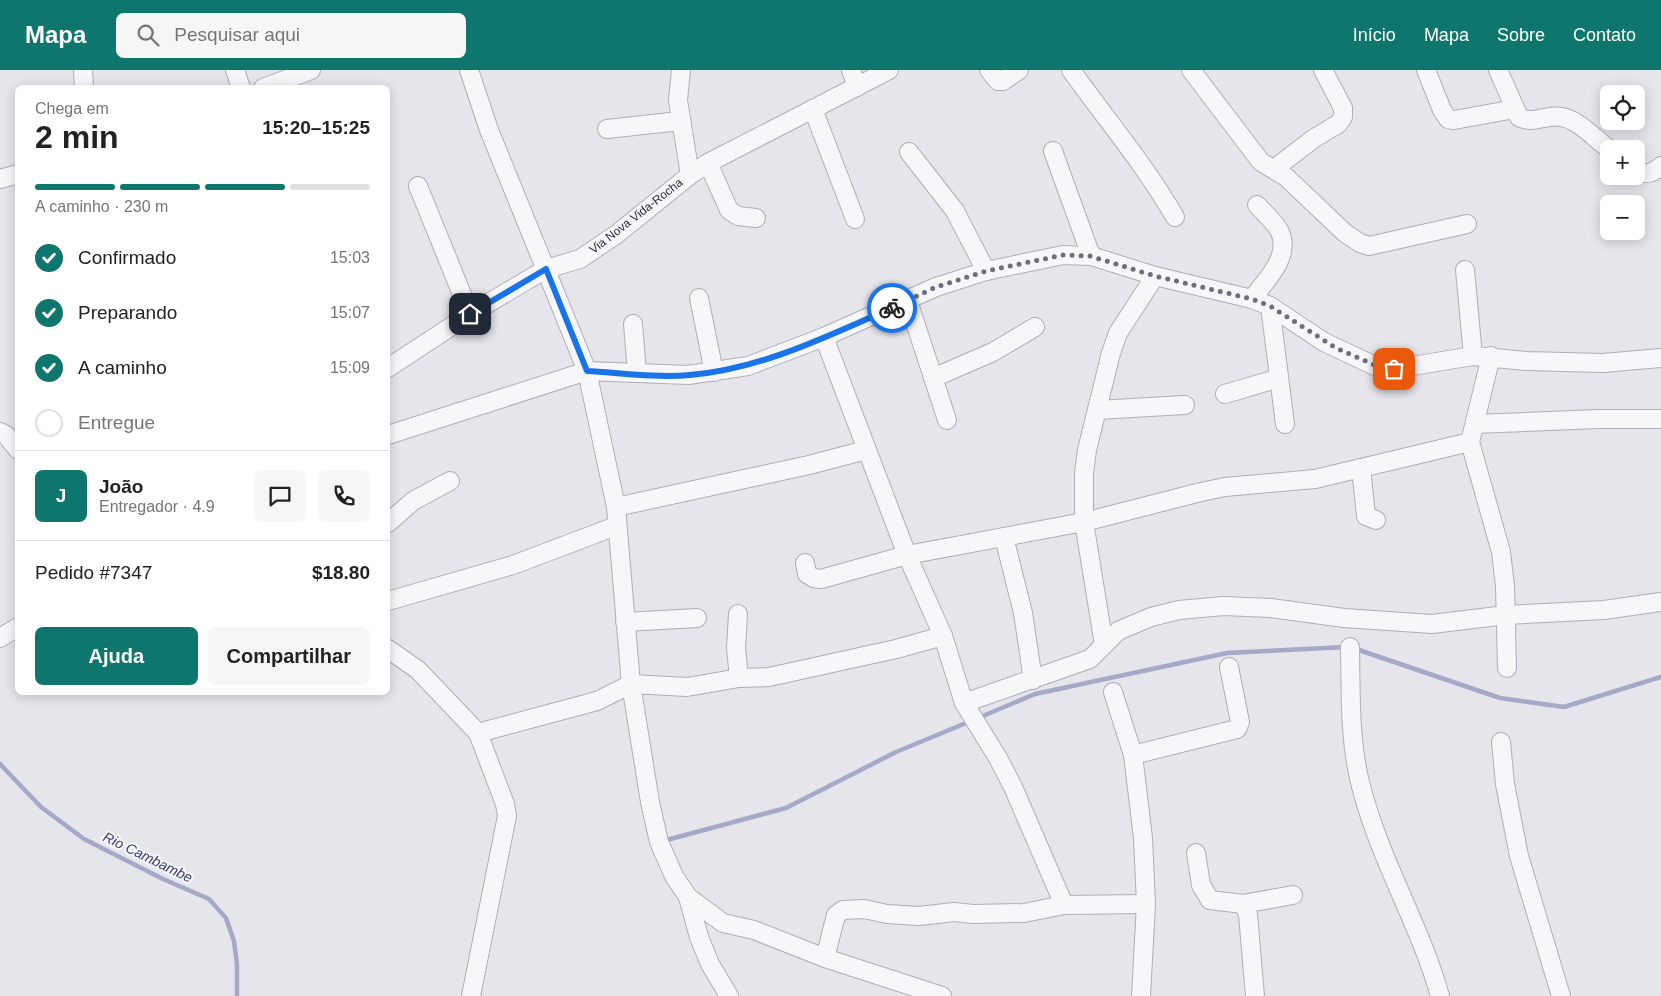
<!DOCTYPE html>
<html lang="pt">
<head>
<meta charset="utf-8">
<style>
	body { margin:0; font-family:Helvetica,sans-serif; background:#f6f6f6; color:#222; height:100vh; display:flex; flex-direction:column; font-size:19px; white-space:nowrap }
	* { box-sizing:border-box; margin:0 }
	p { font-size:16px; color:#767676 }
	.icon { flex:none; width:28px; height:28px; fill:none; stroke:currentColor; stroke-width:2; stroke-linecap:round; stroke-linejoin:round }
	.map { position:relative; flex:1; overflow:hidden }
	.drawer { position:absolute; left:15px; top:15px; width:375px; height:610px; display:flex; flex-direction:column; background:#fff; border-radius:8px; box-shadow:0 2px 12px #0003 }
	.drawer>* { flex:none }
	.controls { position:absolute; left:1600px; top:15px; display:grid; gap:10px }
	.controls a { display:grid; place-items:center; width:45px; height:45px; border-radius:8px; background:#fff; box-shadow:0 2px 12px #0003; font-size:25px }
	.pin { position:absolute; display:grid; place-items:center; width:42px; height:42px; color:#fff; margin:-21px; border-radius:10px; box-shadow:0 2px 8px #0006 }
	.courier { position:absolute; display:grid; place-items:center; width:50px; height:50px; margin:-25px; border:4px solid #1a73e8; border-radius:50%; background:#fff; color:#222; box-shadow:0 1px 6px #0007 }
	.headline em { font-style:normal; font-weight:700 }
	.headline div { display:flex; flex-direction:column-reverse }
	.headline { display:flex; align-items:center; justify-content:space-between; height:85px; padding:0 20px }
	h1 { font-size:32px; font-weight:700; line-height:38px }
	.bar { display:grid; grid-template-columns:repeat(4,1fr); gap:8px 5px; align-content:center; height:60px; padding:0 20px }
	.bar i { height:6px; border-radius:4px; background:#e0e0e0 }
	.bar .selected { background:#0f766e }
	.bar p { grid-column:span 4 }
	.line { display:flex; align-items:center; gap:12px; padding:0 20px; border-top:1px solid #e0e0e0 }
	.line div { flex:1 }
	.round { display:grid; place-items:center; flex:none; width:52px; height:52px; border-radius:8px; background:#f6f6f6 }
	ol { padding:0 20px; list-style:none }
	li { display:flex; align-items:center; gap:15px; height:55px }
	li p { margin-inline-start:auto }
	li .icon { padding:5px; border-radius:50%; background:#0f766e; color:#fff; stroke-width:4 }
	li:last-child { color:#767676 }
	li i { width:28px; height:28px; border:2px solid #e0e0e0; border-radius:50% }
	.primary-button { display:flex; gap:10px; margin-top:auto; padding:10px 20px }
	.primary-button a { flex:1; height:58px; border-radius:8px; background:#0f766e; color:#fff; font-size:20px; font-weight:700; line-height:58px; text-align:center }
	.primary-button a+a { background:#f6f6f6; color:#222 }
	header { display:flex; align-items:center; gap:30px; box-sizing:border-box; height:70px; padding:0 25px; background:#0f766e; color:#fff }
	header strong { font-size:24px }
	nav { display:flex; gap:28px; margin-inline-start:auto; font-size:18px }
	.search { width:350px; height:45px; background:#f6f6f6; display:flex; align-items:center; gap:12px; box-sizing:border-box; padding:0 18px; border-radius:8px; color:#767676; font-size:19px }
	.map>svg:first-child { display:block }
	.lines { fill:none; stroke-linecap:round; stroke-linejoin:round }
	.stream { stroke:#a3a9c7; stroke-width:4.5 }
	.minor-casing { stroke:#aeaeb8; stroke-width:20 }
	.minor { stroke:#f7f7f9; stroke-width:18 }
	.done { stroke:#6e6e7d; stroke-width:5; stroke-dasharray:0 9 }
	.route { stroke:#1a73e8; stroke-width:6 }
	.labels { text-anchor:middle; stroke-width:4.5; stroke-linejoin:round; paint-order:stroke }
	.street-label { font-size:12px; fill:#2e2e42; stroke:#f4f5f8 }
	.water-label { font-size:14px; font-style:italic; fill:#3b4172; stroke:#f4f5f8 }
</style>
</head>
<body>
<header>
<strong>Mapa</strong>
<div class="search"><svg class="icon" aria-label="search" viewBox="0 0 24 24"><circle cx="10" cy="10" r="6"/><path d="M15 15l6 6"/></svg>Pesquisar aqui</div>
<nav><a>Início</a><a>Mapa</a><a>Sobre</a><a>Contato</a></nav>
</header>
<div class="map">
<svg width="1661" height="926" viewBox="0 0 1661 926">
	<rect width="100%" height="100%" fill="#e5e5eb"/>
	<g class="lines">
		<g class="stream">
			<polyline points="1353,578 1500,628 1564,637 1661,607"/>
			<polyline points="978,648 1035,624 1227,583 1346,577"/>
			<polyline points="0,694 41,737 84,769 163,809 209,829 226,848 234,871 237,895 237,926"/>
			<polyline points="663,771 786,738 896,682 971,651"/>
		</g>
		<defs>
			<g id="minor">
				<polyline points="83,0 84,18"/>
				<polyline points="235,0 241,18"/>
				<polyline points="469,0 489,60 587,301 616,437 631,614 650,732 659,772 674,806 688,827 699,867 710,894 729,926"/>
				<polyline points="681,0 678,30 690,105"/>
				<polyline points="851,0 857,17"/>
				<polyline points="989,0 998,11 1003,11 1019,0"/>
				<path d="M1071,0C1106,49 1145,95 1175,147"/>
				<polyline points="1191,0 1261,92 1286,107 1345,163 1360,173 1369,176 1467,154"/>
				<polyline points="1426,0 1442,40 1448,49 1454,50 1515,39"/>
				<path d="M1498,0L1519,47C1533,55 1546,44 1561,47C1578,49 1595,69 1609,79"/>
				<polyline points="263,18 311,0"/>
				<polyline points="813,39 855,149"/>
				<polyline points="607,59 680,51"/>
				<polyline points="1053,81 1091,186"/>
				<polyline points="909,82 955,141 986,201"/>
				<polyline points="708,93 729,140 738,146 756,148"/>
				<polyline points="1274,99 1313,69 1338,54 1343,47 1343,38 1323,0"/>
				<path d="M1636,100C1646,106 1653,103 1661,96"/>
				<polyline points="0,109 18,104"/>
				<polyline points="418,116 470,244"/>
				<polyline points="1465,200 1473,286"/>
				<polyline points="699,228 714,302"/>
				<path d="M1252,229C1266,210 1291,187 1280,162C1276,153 1264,143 1257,135"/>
				<polyline points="908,231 947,350"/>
				<polyline points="1270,236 1285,354"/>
				<polyline points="633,254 637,303"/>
				<polyline points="824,267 907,485 943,566 964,633 998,688 1013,717 1064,835"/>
				<polyline points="1491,286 1470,372 1501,482 1505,516 1507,598"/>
				<polyline points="388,298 470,244 546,199 580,189 617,164 690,105 708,93 889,0"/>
				<polyline points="933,308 993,282 1035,257"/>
				<polyline points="1225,324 1279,308"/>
				<polyline points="1097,340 1185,335"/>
				<polyline points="1475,354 1598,349 1661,349"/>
				<polyline points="0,362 6,365 18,380"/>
				<polyline points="388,365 587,301 688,305 748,296 824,267 936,217 986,201 1063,185 1091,186 1155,206 1252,229 1270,236 1324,272 1377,297 1394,299 1473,286 1526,291 1603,293 1661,288"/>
				<polyline points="1361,398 1366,446 1376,450"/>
				<polyline points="616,437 809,395 866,380"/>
				<polyline points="388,453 413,431 450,411"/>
				<polyline points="1004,467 1023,543 1033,610"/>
				<polyline points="805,493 807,504 814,508 821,509 907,485 1084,452 1084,403 1087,380 1111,283 1118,263 1155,206"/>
				<polyline points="388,531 513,495 616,456"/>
				<polyline points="738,544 736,578 739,608"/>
				<polyline points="625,552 697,548"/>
				<polyline points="0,568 18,557"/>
				<polyline points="1104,575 1084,452 1201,422 1225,417 1315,409 1470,372"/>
				<path d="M1350,577C1351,625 1349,674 1362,720C1381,792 1420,855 1440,926"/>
				<polyline points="388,579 418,600 478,663 597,631 631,614 687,617 739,608 769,607 896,579 943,566"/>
				<polyline points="1113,622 1133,685 1143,768 1146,834 1141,926"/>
				<polyline points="964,633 1090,589 1118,561 1151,547 1179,540 1223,536 1271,538 1344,548 1432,554 1506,545 1604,540 1661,532"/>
				<polyline points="1501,672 1505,714 1519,786 1561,926"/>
				<polyline points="1133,685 1237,659 1240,652 1229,597"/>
				<polyline points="1196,783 1201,815 1210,830 1243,834 1248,844 1255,926"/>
				<polyline points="688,827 723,853 754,860 825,888 942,926"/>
				<polyline points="1243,834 1293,825"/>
				<polyline points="825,888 836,845 843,840 864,839 887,844 919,846 954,842 973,844 1024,843 1064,835 1146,834"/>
				<polyline points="471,926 507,746 505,734 478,663"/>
			</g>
		</defs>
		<use href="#minor" class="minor-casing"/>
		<use href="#minor" class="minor"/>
	</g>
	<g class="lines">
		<polyline class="done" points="892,238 936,217 986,201 1063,185 1090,186 1155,206 1252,229 1270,236 1336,278 1377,296 1394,299"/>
		<path class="route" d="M470,244L546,199L587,301C621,303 656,308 690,305C762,299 827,266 892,238"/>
	</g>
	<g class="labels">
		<g class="street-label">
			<text transform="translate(636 146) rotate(-38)" y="4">Via Nova Vida-Rocha</text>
		</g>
		<g class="water-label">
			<text transform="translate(148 787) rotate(26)" y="5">Rio Cambambe</text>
		</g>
	</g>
</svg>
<div class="controls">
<a><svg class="icon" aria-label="locate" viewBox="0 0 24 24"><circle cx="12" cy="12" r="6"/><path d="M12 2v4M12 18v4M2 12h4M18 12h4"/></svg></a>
<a>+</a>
<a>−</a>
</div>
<div class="pin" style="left:1394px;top:299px;background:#ea580c"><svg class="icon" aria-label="bag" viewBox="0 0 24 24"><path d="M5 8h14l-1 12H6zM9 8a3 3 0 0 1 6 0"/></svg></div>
<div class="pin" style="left:470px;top:244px;background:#1f2937"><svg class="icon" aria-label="home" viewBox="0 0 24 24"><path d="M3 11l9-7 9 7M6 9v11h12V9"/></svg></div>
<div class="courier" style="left:892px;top:238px"><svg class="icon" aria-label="bike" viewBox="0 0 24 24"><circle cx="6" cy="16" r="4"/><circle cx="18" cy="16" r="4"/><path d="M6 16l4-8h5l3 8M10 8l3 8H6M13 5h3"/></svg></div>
<section class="drawer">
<div class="headline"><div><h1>2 min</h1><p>Chega em</p></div><em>15:20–15:25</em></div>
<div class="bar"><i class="selected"></i><i class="selected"></i><i class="selected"></i><i></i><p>A caminho · 230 m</p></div>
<ol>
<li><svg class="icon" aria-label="check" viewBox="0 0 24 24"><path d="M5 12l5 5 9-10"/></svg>Confirmado<p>15:03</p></li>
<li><svg class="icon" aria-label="check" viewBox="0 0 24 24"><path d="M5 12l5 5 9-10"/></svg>Preparando<p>15:07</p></li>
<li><svg class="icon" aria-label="check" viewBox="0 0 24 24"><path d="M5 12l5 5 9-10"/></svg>A caminho<p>15:09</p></li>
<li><i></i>Entregue</li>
</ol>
<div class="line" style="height:90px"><b class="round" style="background:#0f766e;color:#fff">J</b><div><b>João</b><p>Entregador · 4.9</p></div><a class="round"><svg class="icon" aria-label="chat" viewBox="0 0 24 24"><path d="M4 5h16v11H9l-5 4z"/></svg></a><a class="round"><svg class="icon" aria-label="phone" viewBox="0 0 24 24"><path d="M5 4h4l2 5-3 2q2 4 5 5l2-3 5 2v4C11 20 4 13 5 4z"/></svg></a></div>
<div class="line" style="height:65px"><div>Pedido #7347</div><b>$18.80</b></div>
<div class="primary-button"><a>Ajuda</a><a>Compartilhar</a></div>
</section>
</div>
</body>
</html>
